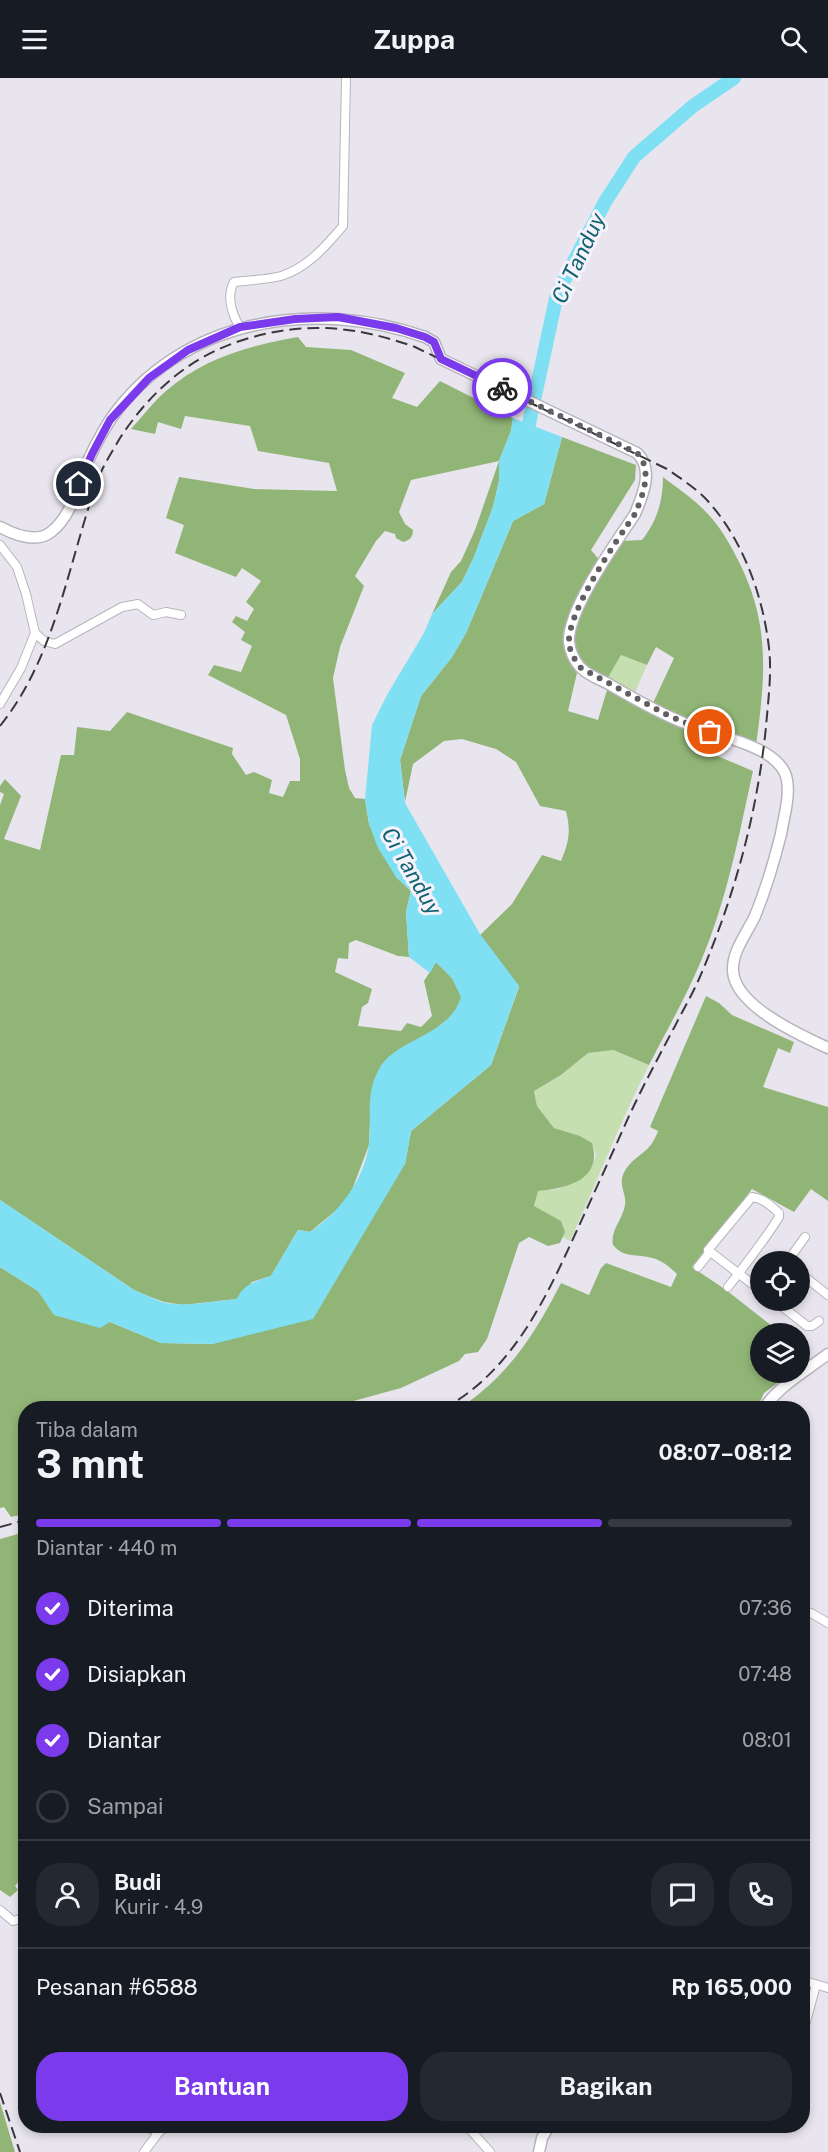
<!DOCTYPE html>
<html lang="id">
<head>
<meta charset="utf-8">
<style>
	body { margin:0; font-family:"Public Sans",sans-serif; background:#242831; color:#f1f3f6; height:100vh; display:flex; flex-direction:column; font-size:22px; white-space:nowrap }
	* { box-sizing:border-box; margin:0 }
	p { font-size:20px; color:#9ea1a6 }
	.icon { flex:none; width:33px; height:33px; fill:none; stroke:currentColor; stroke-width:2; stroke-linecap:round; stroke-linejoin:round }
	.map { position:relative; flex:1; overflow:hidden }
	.sheet { position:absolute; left:18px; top:1323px; width:792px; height:732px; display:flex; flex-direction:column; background:#171b24; border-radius:24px; box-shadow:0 3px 9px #0003 }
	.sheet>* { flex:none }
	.controls { position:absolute; left:750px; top:1173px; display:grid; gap:12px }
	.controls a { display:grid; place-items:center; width:60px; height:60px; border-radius:50%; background:#171b24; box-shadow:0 3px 9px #0003; font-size:30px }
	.pin { position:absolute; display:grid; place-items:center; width:51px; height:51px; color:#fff; margin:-26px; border:3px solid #fff; border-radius:50%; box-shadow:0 2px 6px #0007 }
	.courier { position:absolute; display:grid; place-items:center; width:60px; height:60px; margin:-30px; border:4px solid #7c3aed; border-radius:50%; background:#fff; color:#222; box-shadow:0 2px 8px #0007 }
	.summary em { font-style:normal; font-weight:700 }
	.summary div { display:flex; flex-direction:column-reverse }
	.summary { display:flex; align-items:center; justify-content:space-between; height:102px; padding:0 18px }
	h1 { font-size:39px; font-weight:700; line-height:45px }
	.bar { display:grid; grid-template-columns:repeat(4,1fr); gap:9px 6px; align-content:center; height:72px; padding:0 18px }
	.bar i { height:8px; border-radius:4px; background:#363941 }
	.bar .current { background:#7c3aed }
	.bar p { grid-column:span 4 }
	.line { display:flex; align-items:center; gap:15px; padding:0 18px; border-top:2px solid #363941 }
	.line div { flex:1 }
	.round { display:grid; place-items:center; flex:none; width:63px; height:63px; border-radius:24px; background:#242831 }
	ol { padding:0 18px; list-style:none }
	li { display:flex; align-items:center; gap:18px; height:66px }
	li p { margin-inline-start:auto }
	li .icon { padding:6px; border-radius:50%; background:#7c3aed; color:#fff; stroke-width:4 }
	li:last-child { color:#9ea1a6 }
	li i { width:33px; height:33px; border:3px solid #363941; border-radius:50% }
	.button { display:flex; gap:12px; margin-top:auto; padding:12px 18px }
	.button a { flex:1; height:69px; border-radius:24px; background:#7c3aed; color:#fff; font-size:24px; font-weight:700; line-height:69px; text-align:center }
	.button a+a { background:#242831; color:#f1f3f6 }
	header { display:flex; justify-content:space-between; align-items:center; height:78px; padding:0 18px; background:#171b24; font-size:27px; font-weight:700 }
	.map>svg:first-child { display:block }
	.green { fill:#c5dfb1 }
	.forest { fill:#91b576 }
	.water { fill:#80e0f3 }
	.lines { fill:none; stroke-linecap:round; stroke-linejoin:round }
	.river { stroke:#80e0f3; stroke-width:14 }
	.street-casing { stroke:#b8b4bd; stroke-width:10 }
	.secondary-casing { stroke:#b8b4bd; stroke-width:13 }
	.street { stroke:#fff; stroke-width:8 }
	.secondary { stroke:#fff; stroke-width:10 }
	.rail { stroke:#3b383d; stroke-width:2; stroke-dasharray:12 6; stroke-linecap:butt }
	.done { stroke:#615e64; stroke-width:6; stroke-dasharray:0 10.8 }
	.route { stroke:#7c3aed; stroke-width:8 }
	.labels { text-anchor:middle; stroke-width:6; stroke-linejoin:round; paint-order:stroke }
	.water-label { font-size:22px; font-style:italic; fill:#126370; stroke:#f6f2fc }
</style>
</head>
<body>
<header><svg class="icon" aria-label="menu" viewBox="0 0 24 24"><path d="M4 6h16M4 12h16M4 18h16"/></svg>Zuppa<svg class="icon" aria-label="search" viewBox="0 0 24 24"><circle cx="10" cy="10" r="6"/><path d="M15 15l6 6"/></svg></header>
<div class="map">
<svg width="828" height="2074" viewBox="0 0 828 2074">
	<rect width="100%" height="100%" fill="#e9e5ee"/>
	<g class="green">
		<polygon points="621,577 647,587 634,617 606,603"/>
		<path d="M612,972L649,987C620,1044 597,1104 570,1163L563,1159L565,1154L534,1128L538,1113L559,1111L591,1091L596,1077L592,1065L580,1058L554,1050L537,1028L534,1013L561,997L588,975Z"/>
	</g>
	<g class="forest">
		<path d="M298,259L306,269L351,272L405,295L392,320L417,329L440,303L513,340L511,353L499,383V403L493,429L474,479L462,504L432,536L451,494L461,483L475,452L499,383L411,402L399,434L405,446L413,452C413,459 410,462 403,464L396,460L395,456L385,453L376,463L355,498L364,508L340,569L333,600L345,692L349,710L355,720L365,721L369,746L396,799L411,813L406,834L409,879L398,878L356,862L349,865L348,881L338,880L335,894L372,911L368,925L362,929L358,948L401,953L407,945L421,949L432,938L424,903L436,884L452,900L462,919L458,930L448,941L434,952L397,973L370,1042L369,1067L352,1112L339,1130L310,1154L298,1152L271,1198L252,1204L237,1221L183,1227L164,1224L148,1218L134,1212L0,1122V727L4,716L0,714V708L5,701L21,718L4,761L40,772L61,677H74L77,649L110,653L127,634L233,670L232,676L246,697L254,694L272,702L269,715L283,719L290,703H300V681L286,637L208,597L214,587L241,594L252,568L241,562L245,554L232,544L236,538L247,543L254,531L246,524L261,503L242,490L236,499L175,475L184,447L166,440L179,399L254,411L337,413L329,385L258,373L250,348L185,338L181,351L158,344L155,356L131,351C143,338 153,324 166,313C203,280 251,267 298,259Z"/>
		<path d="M562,359L636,387L635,402L591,472L601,484L583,511L567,577L577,595L568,633L598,642L607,612L665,641L695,652L689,666L753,693C739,757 727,822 701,883C686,919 667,952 649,987L613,972L588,975L561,997L534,1013L537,1028L554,1050L580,1058L592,1065C603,1102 567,1110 538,1113L534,1128L561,1143L565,1154L560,1165L548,1168L529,1159L519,1165L487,1261L478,1274L465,1276L459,1283L401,1310L328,1330H26L25,1436L11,1439L4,1429L0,1430V1189L38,1213L55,1237L110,1244L161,1265L213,1266L405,1086L411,1053L491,987L519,909L480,857L512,826L542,777L561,783C569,763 571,754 566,733L540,728L516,684L496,671L462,661L444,663L413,686L405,724L400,682L421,618L452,579L466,555L513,443L544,426Z"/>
		<path d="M663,399C677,410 694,421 706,434C720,448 730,466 739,484C771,548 765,600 756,668L689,643L653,625L674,580L656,569L647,587L621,577L606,603C599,599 588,595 582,589C553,559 605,490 621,463L642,462C657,443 663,423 663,399Z"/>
		<path d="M706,918L719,925L732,937L794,964L790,975L778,970L763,1009L828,1029V1123L811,1111L794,1134L752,1111L692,1189L726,1212L781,1255L760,1256V1294L791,1295L764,1315L757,1330H460C509,1297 535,1256 561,1205L589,1217L601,1190L606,1185L671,1209L677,1196C669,1188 660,1181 648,1179C635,1176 624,1180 613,1167C610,1152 623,1141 625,1127C627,1114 616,1106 626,1091C637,1075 650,1076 658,1053L650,1049Z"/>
		<polygon points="25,1454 26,1794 15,1808 18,1812 10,1819 0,1812 0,1461"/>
		<polygon points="0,2024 15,2074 0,2074"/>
	</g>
	<path class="water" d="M513,340L562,359L544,426L513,443L466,555L452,579L421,618L400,682L405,725L480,856L519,908L491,987L411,1053L405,1086L313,1241L213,1266L161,1265L110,1244L100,1250L54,1237L38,1213L0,1189V1122L134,1212C144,1216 155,1222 165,1225C188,1229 214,1223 237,1221C243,1206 257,1203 271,1198L298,1152L310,1154C339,1135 365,1101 369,1065C372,1038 365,1019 378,993C395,959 449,960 461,919L452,900L436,884L430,895L409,879L406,834L411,813L396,799L378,770L369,746L365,721L372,647L388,615L424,555L432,536L462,504L474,479L493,429L499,403V383L511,353Z"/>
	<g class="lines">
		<polyline class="river" points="525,364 557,216 605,124 634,79 693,28 734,0"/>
		<defs>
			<g id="street">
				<path d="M240,249C232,237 226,218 234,204C250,202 266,202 281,198C307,190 326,168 343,148L346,0"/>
				<polyline points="0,467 17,489 26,516 35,555 21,590 0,626"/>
				<polyline points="35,555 44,563 55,566 122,529 138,526 153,537 166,534 181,537"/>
				<polyline points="787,1184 805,1159"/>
				<polyline points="698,1189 710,1174"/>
				<polyline points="800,1195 828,1217"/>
				<path d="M728,1209C746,1186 764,1163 779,1139V1135C771,1128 763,1120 752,1119L708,1172C726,1186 743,1199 760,1212"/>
				<polyline points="774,1222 807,1248 812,1248 819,1243"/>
				<polyline points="802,1534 811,1535 828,1545"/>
				<polyline points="0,1832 13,1843 24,1840 26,1842"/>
				<polyline points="802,1902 828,1910"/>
				<polyline points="802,1958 816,1907"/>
				<polyline points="144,2048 159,2054 168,2048"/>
				<polyline points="467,2048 490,2074"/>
				<polyline points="651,2048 653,2049"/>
				<polyline points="144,2074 159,2054"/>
			</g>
			<g id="secondary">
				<path d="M0,449C15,457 37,465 51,454C70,439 75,416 83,395C90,377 100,358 110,342C181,240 314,220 425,259L434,264L441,281L637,375C654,391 643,417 635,436C617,463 567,532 569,564C570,573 574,582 580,589C586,596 598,601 607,605C634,621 662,637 692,648C716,657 743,662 765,675C775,681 785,689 787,702C790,719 784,738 781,756C774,784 766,811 755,838C747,855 732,873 733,893C735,928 800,957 828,970"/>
				<path d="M764,1330C779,1308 807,1292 828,1276"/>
				<polyline points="539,2074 542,2060 549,2048"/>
			</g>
		</defs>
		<use href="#street" class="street-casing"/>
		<use href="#secondary" class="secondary-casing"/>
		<use href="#street" class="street"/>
		<use href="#secondary" class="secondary"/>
		<g class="rail">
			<path d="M0,648C56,578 68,486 97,404C102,389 112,374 120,360C151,313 190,278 246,261C306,243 356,248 415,269L667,391C680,400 694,409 705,420C742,459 763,517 769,570C772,596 768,623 766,649C757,737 734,820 699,901C692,917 683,932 675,948C659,978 643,1008 629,1038C612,1076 595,1113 578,1150C546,1220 514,1291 445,1330"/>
			<polyline points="0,1449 26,1442"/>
			<polyline points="0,2015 20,2074"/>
		</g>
	</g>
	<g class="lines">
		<path class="done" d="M502,310L637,375C653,391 643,417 635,436C617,462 567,534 569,565C570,575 575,582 581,590L671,639L710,654"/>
		<polyline class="route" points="79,406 92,376 110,342 149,300 188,272 240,249 295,241 338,239 396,250 425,259 434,264 441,281 502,310"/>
	</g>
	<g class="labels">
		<g class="water-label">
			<text transform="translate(578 180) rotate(-65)" y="8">Ci Tanduy</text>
			<text transform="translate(412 793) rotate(60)" y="8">Ci Tanduy</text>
		</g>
	</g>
</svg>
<div class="controls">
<a><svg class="icon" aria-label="locate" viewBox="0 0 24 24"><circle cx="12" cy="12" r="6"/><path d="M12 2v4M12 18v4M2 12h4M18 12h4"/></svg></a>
<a><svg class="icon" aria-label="layers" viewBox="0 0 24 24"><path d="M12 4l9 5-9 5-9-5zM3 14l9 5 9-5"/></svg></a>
</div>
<div class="pin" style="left:710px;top:654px;background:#ea580c"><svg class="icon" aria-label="bag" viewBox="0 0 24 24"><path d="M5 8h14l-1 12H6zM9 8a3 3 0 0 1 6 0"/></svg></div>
<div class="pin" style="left:79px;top:406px;background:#1f2937"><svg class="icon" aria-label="home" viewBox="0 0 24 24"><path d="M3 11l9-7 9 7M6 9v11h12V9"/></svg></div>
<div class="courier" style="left:502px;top:310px"><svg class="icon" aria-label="bike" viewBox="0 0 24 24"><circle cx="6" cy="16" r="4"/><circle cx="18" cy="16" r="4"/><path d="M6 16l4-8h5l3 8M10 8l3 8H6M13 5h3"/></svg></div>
<section class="sheet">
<div class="summary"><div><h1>3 mnt</h1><p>Tiba dalam</p></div><em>08:07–08:12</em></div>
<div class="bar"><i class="current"></i><i class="current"></i><i class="current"></i><i></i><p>Diantar · 440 m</p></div>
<ol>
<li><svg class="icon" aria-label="check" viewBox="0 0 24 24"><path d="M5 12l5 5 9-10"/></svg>Diterima<p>07:36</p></li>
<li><svg class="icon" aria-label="check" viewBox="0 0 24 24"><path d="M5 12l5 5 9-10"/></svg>Disiapkan<p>07:48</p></li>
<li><svg class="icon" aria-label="check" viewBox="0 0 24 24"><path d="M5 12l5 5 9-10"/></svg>Diantar<p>08:01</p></li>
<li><i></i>Sampai</li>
</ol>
<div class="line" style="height:108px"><a class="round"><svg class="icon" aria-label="person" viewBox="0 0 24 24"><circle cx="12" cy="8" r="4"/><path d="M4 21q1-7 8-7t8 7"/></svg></a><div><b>Budi</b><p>Kurir · 4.9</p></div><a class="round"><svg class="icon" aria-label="chat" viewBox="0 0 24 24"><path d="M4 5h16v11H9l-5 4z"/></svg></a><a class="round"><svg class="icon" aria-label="phone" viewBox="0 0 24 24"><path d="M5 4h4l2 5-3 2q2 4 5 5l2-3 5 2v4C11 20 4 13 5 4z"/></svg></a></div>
<div class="line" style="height:78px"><div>Pesanan #6588</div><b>Rp 165,000</b></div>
<div class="button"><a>Bantuan</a><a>Bagikan</a></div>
</section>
</div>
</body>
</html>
